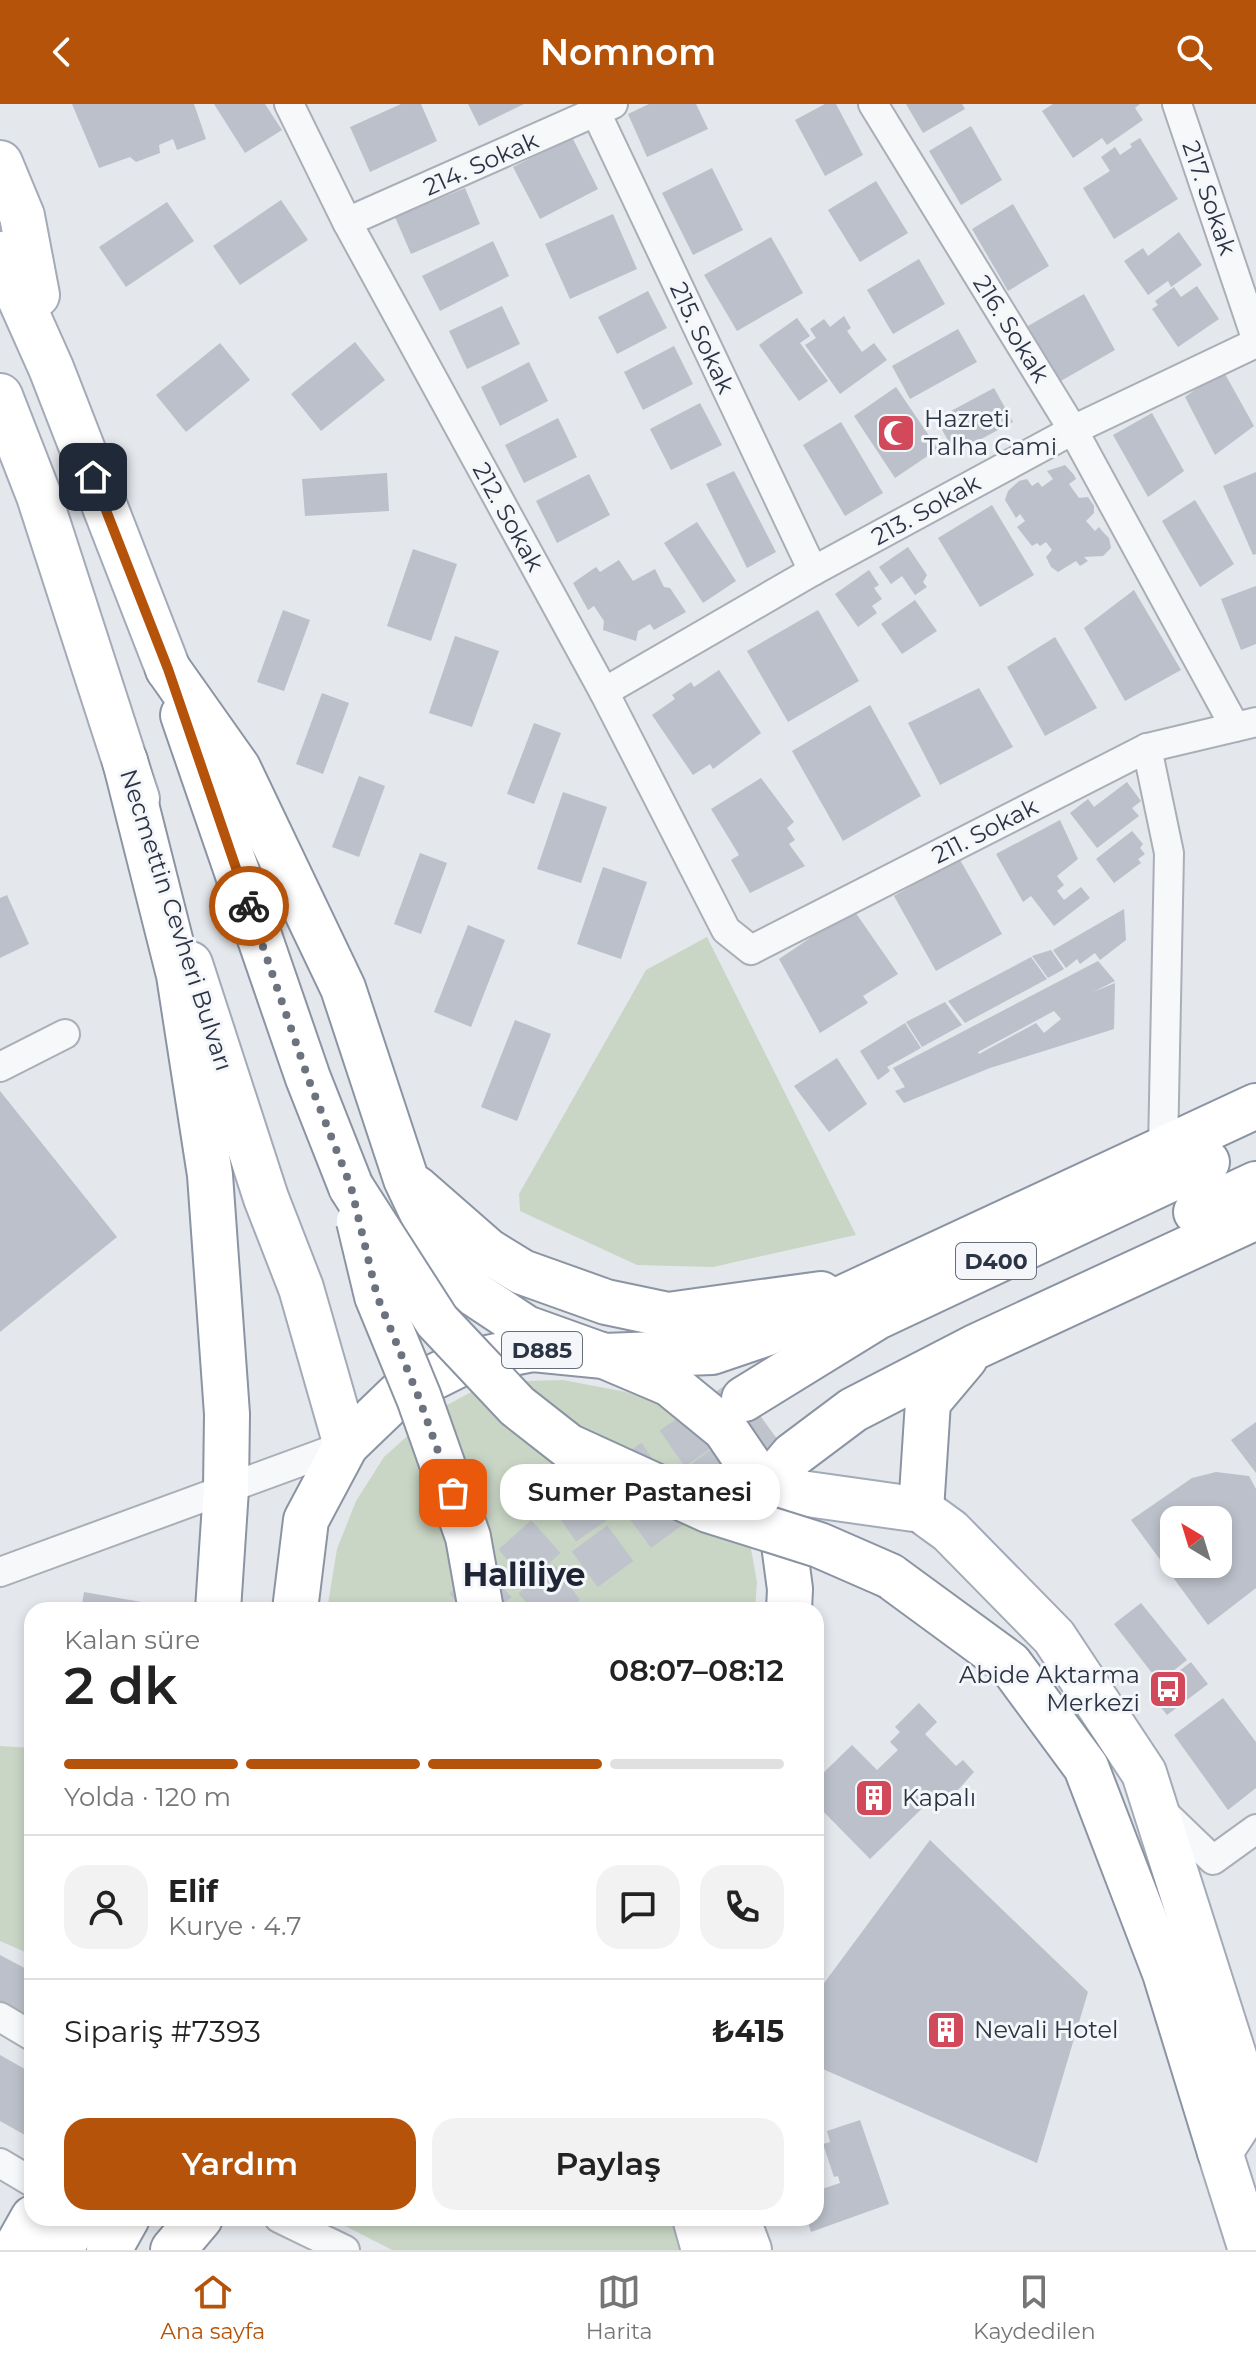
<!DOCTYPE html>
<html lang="tr">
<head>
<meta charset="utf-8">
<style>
	body { margin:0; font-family:Montserrat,sans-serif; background:#f2f2f2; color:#222; height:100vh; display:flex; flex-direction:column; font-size:30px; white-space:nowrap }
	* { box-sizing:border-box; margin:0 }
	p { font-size:26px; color:#767676 }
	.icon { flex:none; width:44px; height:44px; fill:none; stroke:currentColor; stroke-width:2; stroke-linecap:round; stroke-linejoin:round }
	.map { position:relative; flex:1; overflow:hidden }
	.drawer { position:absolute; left:24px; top:1498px; width:800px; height:624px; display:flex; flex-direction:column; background:#fff; border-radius:24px; box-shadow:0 4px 12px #0003 }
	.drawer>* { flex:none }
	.needle { width:52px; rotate:322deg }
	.tools { position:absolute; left:1160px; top:1402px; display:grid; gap:16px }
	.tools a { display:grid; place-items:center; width:72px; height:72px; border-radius:16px; background:#fff; box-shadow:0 4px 12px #0003; font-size:40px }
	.pin { position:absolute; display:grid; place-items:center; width:68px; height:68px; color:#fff; margin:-34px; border-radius:16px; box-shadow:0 4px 12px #0006 }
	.courier { position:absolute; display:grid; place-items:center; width:80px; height:80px; margin:-40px; border:6px solid #b45309; border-radius:50%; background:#fff; color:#222; box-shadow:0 2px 10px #0007 }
	.bubble { position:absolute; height:56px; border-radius:24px; background:#fff; box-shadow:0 4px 12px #0003; font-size:26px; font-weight:600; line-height:56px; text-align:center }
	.head em { font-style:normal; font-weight:600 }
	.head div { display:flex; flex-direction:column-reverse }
	.head { display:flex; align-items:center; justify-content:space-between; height:136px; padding:0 40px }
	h1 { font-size:52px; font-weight:600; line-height:60px }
	.bar { display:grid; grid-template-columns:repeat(4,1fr); gap:12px 8px; align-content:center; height:96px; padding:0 40px }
	.bar i { height:10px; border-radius:6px; background:#e0e0e0 }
	.bar .active { background:#b45309 }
	.bar p { grid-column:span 4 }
	.line { display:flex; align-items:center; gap:20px; padding:0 40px; border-top:2px solid #e0e0e0 }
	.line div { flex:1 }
	.round { display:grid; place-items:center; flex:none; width:84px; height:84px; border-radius:24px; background:#f2f2f2 }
	.action { display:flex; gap:16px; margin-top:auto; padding:16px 40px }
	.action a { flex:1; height:92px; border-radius:24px; background:#b45309; color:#fff; font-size:32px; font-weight:600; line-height:92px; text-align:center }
	.action a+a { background:#f2f2f2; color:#222 }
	header { display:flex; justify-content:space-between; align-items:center; height:104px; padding:0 40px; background:#b45309; color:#fff; font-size:36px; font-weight:600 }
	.menu { display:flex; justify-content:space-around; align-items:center; height:112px; border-top:2px solid #e0e0e0; background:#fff; font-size:22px; color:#767676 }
	.menu a { display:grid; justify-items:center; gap:4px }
	.menu .active { color:#b45309 }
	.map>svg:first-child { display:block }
	.green { fill:#c9d6c5 }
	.building { fill:#bbc0ca; fill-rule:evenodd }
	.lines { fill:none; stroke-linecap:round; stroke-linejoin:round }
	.trunk-tunnel { stroke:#bfc3cb; stroke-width:44; stroke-dasharray:44 22; stroke-linecap:butt }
	.minor-casing { stroke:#a9aeb7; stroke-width:32 }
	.primary-casing { stroke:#a3abb8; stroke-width:48 }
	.trunk-casing { stroke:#8b94a3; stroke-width:48 }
	.minor { stroke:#f7f8fa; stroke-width:28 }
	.primary { stroke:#fff; stroke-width:44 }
	.trunk { stroke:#fff; stroke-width:44 }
	.trunk-bridge-casing { stroke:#8b94a3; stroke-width:48; stroke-linecap:butt }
	.trunk-bridge { stroke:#fff; stroke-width:44 }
	.done { stroke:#6c737f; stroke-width:8; stroke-dasharray:0 14.4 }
	.route { stroke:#b45309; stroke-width:10 }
	.labels { text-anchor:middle; stroke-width:6; stroke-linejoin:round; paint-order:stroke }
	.shield { fill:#f4f6f9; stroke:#676e7b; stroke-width:2 }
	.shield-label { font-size:22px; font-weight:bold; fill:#2b3445 }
	.street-label { font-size:24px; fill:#2b3445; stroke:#f4f6f9 }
	.poi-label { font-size:24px; fill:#2b3445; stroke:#f4f6f9; text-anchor:start }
	.district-label { font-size:32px; font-weight:bold; fill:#1d2536; stroke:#f4f6f9 }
</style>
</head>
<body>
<header><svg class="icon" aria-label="back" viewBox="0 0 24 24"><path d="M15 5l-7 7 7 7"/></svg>Nomnom<svg class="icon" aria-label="search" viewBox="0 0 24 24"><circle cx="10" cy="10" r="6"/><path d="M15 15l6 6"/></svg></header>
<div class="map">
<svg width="1256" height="2146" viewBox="0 0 1256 2146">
	<rect width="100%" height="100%" fill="#e4e7ec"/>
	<g class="green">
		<polygon points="707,833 856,1131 713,1163 637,1161 520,1107 519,1090 646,866"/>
		<polygon points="563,1276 626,1288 669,1304 715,1353 745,1412 757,1478 755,1506 327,1506 337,1445 356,1397 384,1353 434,1308 490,1278"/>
		<polygon points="0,1642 32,1644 32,1851 0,1837"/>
		<polygon points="330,2114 677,2114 682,2146 392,2146"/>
	</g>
	<g class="building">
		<polygon points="72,0 194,0 206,35 177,46 173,35 159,41 160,49 136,58 130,53 99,64"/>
		<polygon points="214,0 265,0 282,26 245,49"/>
		<polygon points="401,0 421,0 437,37 370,68 350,23"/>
		<polygon points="468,0 524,0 479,22"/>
		<polygon points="649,0 696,0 708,25 647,53 628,10"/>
		<polygon points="825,0 836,0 863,51 825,72 795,16"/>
		<polygon points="906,0 962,0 965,5 923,29"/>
		<polygon points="1053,0 1140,0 1135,4 1143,16 1107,41 1102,34 1073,54 1042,7"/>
		<polygon points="971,22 1002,76 961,101 929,47"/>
		<polygon points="572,33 598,85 540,115 513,63"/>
		<polygon points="1140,34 1178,95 1114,135 1083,84 1110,67 1101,53 1115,43 1120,51 1132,43 1130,40"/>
		<polygon points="712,64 743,126 693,151 662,89"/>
		<polygon points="876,77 908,129 860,158 828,106"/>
		<polygon points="465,84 480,120 411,150 395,113"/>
		<polygon points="281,96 308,136 240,181 213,142"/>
		<polygon points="167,98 194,137 126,183 99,143"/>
		<polygon points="1013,100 1049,162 1008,187 972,125"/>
		<polygon points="613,110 637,165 570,195 545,140"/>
		<polygon points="1179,128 1202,161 1171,183 1168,177 1148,191 1124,157 1143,144 1148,152"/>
		<polygon points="771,133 803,189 737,227 704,171"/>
		<polygon points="493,137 509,172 440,207 422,172"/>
		<polygon points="919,155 945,200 893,230 867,186"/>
		<polygon points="1197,182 1219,215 1178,243 1152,205 1158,201 1155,197 1174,183 1181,193"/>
		<polygon points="648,187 667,224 617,250 598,213"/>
		<polygon points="1084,190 1115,246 1059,278 1028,222"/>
		<polygon points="502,202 520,240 467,265 449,227"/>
		<polygon points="844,212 851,224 847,227 862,248 874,239 887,256 840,290 805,241 816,234 810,225 824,215 830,223"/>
		<polygon points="797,214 810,232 800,239 828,277 799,297 759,241"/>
		<polygon points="958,225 977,258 910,295 892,262"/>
		<polygon points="355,238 385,276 321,327 291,290"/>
		<polygon points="220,239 250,276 186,328 156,291"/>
		<polygon points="674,242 693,280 643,306 624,268"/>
		<polygon points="529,258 548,297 500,322 481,283"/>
		<polygon points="1225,270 1254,322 1215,351 1185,293 1215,271"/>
		<polygon points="896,283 938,345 895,374 854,312"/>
		<polygon points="994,284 1013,318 955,349 936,315"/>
		<polygon points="700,299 722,341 671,366 650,325"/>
		<polygon points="1152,309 1184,367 1148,393 1113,331"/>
		<polygon points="558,314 577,353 524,379 505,341"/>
		<polygon points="841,318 883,389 845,412 803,341"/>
		<polygon points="1065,361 1074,371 1076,375 1069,380 1079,394 1088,393 1094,402 1094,409 1086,417 1095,427 1099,423 1103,428 1109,434 1111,444 1103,452 1084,453 1088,457 1080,462 1076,457 1058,468 1051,463 1046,453 1052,446 1046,438 1040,442 1037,439 1032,442 1017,423 1025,417 1020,410 1016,414 1005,396 1008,387 1019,377 1027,375 1032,382 1038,378 1042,383 1053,375 1047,367"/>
		<polygon points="734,367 776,448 747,464 706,380"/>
		<polygon points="1256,368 1256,450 1253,451 1223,382"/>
		<polygon points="387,369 389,407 305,412 302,375"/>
		<polygon points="589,370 610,411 557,439 536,397"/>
		<polygon points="1195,396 1234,460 1200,483 1162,417"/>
		<polygon points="992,401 1034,471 980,503 938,434"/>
		<polygon points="697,418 736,477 703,499 664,439"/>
		<polygon points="908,443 927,471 923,478 927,483 915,491 902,472 891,480 879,463"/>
		<polygon points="413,445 457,460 431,537 387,522"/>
		<polygon points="619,456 633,477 655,465 664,483 670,484 686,508 654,526 650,520 638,527 636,537 603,526 604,517 594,502 588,506 573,479 596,463 600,468"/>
		<polygon points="869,466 879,481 874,484 882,495 872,502 877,509 858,523 835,490"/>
		<polygon points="1256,482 1256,540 1241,546 1221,495"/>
		<polygon points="1134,486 1181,566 1125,597 1084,524"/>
		<polygon points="915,496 937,527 902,550 881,520"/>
		<polygon points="283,506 310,516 284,587 257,578"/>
		<polygon points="818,506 859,577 788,618 747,547"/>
		<polygon points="455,532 499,547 472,623 429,609"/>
		<polygon points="1055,533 1097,604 1045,632 1007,563"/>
		<polygon points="719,566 761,629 713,665 710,660 693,671 652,611 675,595 672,591 691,578 694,583"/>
		<polygon points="979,584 1013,643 940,681 908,619"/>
		<polygon points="322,589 349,599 323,670 296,660"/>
		<polygon points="870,601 921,692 843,737 792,647"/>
		<polygon points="534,619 561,629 534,700 507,690"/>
		<polygon points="359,672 385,682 359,753 332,743"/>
		<polygon points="761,674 794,718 787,724 795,736 789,740 805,762 750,789 731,756 739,751 711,705"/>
		<polygon points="1127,678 1141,697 1132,704 1139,712 1097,744 1070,709 1088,695 1094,703"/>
		<polygon points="563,688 607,703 581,779 537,765"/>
		<polygon points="1060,716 1078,755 1057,772 1064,781 1057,787 1064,796 1081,783 1090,794 1054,822 1031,792 1023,798 996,750"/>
		<polygon points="1132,727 1143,740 1140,744 1145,750 1138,755 1141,759 1114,779 1096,755"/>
		<polygon points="420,749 447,759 421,830 394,820"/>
		<polygon points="959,754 1002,830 936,867 894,792"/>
		<polygon points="603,763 647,778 621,855 577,840"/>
		<polygon points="7,791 29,840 0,854 0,794"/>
		<polygon points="853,805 898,870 863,892 868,899 820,929 779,855"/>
		<polygon points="1124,805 1126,836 1100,856 1095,849 1080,860 1077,855 1066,864 1053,846"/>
		<polygon points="468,821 505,836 471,923 434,908"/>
		<polygon points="1051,846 1064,865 1048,874 1032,852"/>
		<polygon points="1031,853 1047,875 965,919 948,897"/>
		<path d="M1098,857L1115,877L1093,888L1115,879L1114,925L990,964L904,999L895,987L905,983L893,964ZM1054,907L1061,915L1044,929L1036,919L979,950L978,948Z"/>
		<polygon points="945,898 962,921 922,943 906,918"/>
		<polygon points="515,916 551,930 517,1017 481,1003"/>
		<polygon points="905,919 921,944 887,963 890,967 878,976 860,947"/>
		<polygon points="837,954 867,1000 829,1028 794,982"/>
		<polygon points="0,987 117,1133 0,1228"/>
		<polygon points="1256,1318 1256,1369 1231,1336"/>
		<path d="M1216,1368L1249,1372L1256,1385V1484L1208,1521L1131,1416L1192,1374ZM1174,1416H1218V1460H1174Z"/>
		<polygon points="84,1488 176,1504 176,1506 81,1506"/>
		<polygon points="1141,1499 1187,1556 1159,1578 1114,1520"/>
		<polygon points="1191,1558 1208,1580 1167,1611 1150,1589"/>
		<polygon points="1223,1594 1256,1638 1256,1684 1228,1706 1174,1631"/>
		<polygon points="919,1599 937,1618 925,1630 956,1662 963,1656 974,1668 948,1697 939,1688 870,1755 816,1700 816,1676 852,1641 877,1666 898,1646 890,1638 900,1628 895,1623"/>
		<polygon points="930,1736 1088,1888 1037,2059 816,1962 816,1890"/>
		<polygon points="0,1851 32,1868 32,1919 0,1902"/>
		<polygon points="0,1951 32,1969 32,2035 0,2017"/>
		<polygon points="860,2016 889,2100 811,2128 807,2114 816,2114 816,2087 840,2079 838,2072 834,2073 823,2040 830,2038 827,2027"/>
	</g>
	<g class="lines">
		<g class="trunk-tunnel">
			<polyline points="464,1506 551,1428 744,1295"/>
			<polyline points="533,1506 551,1490 772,1328"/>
		</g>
		<defs>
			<g id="minor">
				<polyline points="289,0 347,118 604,588 726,826 751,846 1147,644 1256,618"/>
				<polyline points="592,0 813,467"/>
				<polyline points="873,0 1073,326 1235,623"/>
				<polyline points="1177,0 1256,234"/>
				<polyline points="347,118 613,0"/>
				<polyline points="604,588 813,467 1073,326 1256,239"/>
				<polyline points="1147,644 1169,749 1163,1045"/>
				<polyline points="0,963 65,930"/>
				<polyline points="0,1468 346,1341"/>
				<polyline points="1160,1705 1213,1756 1256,1725"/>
				<polyline points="0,1913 32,1932"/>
				<polyline points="0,2059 32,2078"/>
				<polyline points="279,2114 345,2146"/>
			</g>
			<g id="primary">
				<polyline points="0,59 22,112 37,191"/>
				<polyline points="0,150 51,264 168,565"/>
				<polyline points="0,292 39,392 137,695"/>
				<polyline points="190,860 266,1094 301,1184 346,1341"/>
				<polyline points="765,1384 921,1406 950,1427 1054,1533 1144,1669 1250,2002 1220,2048 1251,2146"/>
				<polyline points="695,2114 704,2146"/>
				<polyline points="737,2114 749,2146"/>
			</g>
			<g id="trunk">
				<polyline points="168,565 238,664 343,884 406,1075 450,1168 476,1191 526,1224 604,1252 712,1248 765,1230 1256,1002"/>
				<polyline points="183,611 308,974 351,1083"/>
				<polyline points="125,657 179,871 210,1071 227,1310 226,1385 218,1506"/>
				<polyline points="416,1084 488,1147 522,1168 606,1198 668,1211 821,1190"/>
				<polyline points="1196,1108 1256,1080"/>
				<polyline points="744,1295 877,1213 1207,1058"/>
				<polyline points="765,1384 793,1351 853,1306 975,1243 1256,1113"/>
				<polyline points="921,1406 928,1298 965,1254"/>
				<polyline points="890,1472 1010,1560 1086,1663 1165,1869 1220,2048"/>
				<polyline points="295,1506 306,1416 346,1341 398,1291 462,1259 533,1245 604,1252 670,1280 725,1325 765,1384 783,1433 790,1485 789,1506"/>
				<polyline points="15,2146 33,2114"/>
				<polyline points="60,2146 79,2114"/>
				<polyline points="109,2146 127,2114"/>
				<polyline points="173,2146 200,2114"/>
			</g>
		</defs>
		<use href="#minor" class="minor-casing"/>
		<use href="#primary" class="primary-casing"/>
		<use href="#trunk" class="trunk-casing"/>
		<use href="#minor" class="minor"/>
		<use href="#primary" class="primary"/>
		<use href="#trunk" class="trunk"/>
		<defs>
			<g id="trunk-bridge">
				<polyline points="351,1083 437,1217 517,1302 568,1342 708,1406 819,1441 890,1472"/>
				<polyline points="359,1117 377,1192 419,1294 468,1433 481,1506"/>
			</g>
		</defs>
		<use href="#trunk-bridge" class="trunk-bridge-casing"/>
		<use href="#trunk-bridge" class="trunk-bridge"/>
	</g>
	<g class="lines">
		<polyline class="done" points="249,802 308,974 351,1083 377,1192 419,1294 453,1389"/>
		<polyline class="route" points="93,373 168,565 249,802"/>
	</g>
	<defs>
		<symbol id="mosque-square" viewBox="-11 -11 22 22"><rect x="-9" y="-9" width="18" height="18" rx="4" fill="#d1495b" stroke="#f4f6f9"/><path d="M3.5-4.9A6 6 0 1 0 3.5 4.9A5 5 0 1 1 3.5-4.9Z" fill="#fff"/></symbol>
		<symbol id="bus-square" viewBox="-11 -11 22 22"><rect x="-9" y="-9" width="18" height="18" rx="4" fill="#d1495b" stroke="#f4f6f9"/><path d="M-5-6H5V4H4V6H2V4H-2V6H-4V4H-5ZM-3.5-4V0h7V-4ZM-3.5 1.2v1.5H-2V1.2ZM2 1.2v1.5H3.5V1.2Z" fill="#fff"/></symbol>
		<symbol id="building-square" viewBox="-11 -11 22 22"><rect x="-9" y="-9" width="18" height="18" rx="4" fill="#d1495b" stroke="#f4f6f9"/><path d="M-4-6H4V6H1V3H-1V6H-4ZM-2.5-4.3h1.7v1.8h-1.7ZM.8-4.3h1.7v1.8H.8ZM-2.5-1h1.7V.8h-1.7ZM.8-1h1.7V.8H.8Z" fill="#fff"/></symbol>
	</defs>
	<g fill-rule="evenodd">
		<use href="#mosque-square" x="874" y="307" width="44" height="44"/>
		<use href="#bus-square" x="1146" y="1563" width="44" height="44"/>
		<use href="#building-square" x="852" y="1672" width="44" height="44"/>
		<use href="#building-square" x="924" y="1904" width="44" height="44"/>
	</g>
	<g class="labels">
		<g class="shield">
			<rect x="956" y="1139" width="80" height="36" rx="6"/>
			<rect x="502" y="1228" width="80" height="36" rx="6"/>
		</g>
		<g class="shield-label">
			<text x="996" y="1165">D400</text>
			<text x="542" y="1254">D885</text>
		</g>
		<g class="street-label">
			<text transform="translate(481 60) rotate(-24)" y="8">214. Sokak</text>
			<text transform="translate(1209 94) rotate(71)" y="8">217. Sokak</text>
			<text transform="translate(1011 225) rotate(58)" y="8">216. Sokak</text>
			<text transform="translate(702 234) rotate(65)" y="8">215. Sokak</text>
			<text transform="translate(926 406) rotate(-29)" y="8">213. Sokak</text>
			<text transform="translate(508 413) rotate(61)" y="8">212. Sokak</text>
			<text transform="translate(985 727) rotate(-27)" y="8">211. Sokak</text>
			<text transform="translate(176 816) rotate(72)" y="8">Necmettin Cevheri Bulvarı</text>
		</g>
		<g class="poi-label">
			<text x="924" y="323">Hazreti<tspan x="924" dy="28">Talha Cami</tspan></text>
			<text x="1140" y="1579" text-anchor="end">Abide Aktarma<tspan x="1140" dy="28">Merkezi</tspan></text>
			<text x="902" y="1702">Kapalı</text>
			<text x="974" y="1934">Nevali Hotel</text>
		</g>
		<g class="district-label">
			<text x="524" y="1482">Haliliye</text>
		</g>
	</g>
</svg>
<div class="tools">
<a><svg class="needle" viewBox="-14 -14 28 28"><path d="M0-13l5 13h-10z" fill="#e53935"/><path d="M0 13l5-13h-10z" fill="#767676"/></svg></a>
</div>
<div class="pin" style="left:453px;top:1389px;background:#ea580c"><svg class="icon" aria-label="bag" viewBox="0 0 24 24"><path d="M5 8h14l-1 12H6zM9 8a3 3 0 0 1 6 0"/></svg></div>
<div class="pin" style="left:93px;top:373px;background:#1f2937"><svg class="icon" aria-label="home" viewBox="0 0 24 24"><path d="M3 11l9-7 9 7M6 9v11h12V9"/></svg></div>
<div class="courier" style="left:249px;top:802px"><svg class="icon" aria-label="bike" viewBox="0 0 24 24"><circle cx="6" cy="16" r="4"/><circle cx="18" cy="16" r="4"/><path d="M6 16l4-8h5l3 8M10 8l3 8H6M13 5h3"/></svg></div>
<div class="bubble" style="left:500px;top:1360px;width:280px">Sumer Pastanesi</div>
<section class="drawer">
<div class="head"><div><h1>2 dk</h1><p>Kalan süre</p></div><em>08:07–08:12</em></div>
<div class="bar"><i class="active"></i><i class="active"></i><i class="active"></i><i></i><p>Yolda · 120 m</p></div>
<div class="line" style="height:144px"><a class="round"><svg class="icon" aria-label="person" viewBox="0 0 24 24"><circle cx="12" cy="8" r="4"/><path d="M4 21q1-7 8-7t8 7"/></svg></a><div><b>Elif</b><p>Kurye · 4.7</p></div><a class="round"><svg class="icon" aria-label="chat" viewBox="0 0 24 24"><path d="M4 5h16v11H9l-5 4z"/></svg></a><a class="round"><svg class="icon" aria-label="phone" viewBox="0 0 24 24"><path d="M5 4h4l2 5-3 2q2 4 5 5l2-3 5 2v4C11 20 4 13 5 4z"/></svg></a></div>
<div class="line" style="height:104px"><div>Sipariş #7393</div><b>₺415</b></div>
<div class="action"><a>Yardım</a><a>Paylaş</a></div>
</section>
</div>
<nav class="menu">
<a class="active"><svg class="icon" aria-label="home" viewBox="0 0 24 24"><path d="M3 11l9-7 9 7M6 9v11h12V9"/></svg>Ana sayfa</a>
<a><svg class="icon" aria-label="map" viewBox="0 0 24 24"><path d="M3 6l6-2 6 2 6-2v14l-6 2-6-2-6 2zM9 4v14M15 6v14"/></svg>Harita</a>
<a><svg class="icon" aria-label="saved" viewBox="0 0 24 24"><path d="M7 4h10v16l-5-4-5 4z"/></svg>Kaydedilen</a>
</nav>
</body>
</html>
